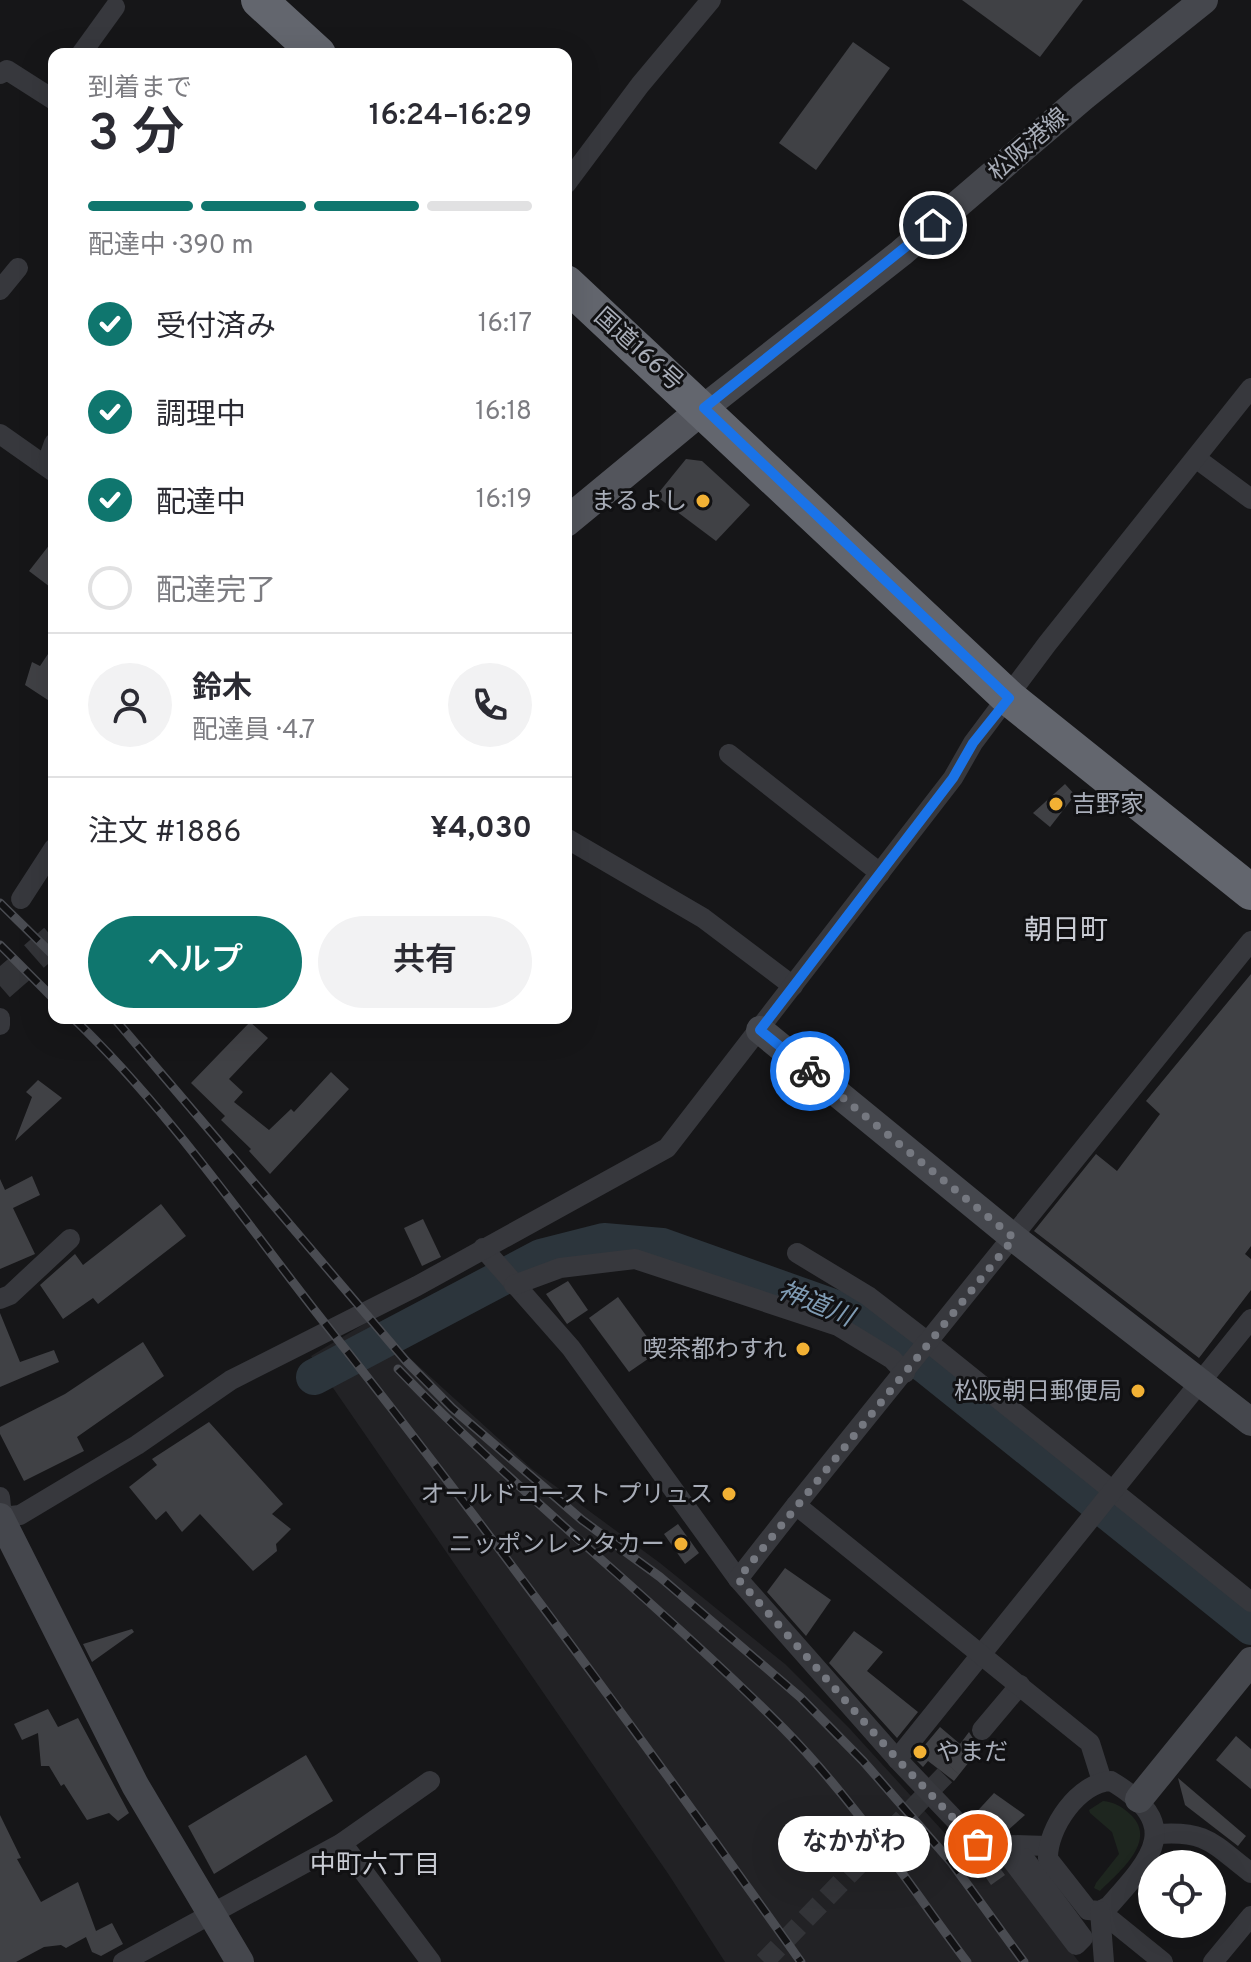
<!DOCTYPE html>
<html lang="ja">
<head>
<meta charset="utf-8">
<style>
	body { margin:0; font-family:Overpass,"Noto Sans JP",sans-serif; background:#f2f2f3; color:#2b2b33; height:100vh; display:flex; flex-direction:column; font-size:30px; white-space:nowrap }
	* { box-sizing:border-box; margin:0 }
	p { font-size:26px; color:#7c7c81 }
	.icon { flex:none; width:44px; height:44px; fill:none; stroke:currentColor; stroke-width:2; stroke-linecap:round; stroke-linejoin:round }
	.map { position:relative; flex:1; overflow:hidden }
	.drawer { position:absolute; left:48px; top:48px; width:524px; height:976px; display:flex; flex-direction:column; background:#fff; border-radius:16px; box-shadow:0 8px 32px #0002 }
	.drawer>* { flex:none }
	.controls { position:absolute; left:1138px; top:1850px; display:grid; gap:16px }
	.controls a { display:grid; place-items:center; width:88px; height:88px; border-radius:50%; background:#fff; box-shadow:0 8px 32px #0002; font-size:40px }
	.pin { position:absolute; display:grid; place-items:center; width:68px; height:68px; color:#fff; margin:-34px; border:4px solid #fff; border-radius:50%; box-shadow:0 2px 8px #0007 }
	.courier { position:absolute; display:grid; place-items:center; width:80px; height:80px; margin:-40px; border:6px solid #1a73e8; border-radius:50%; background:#fff; color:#222; box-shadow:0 2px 10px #0007 }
	.bubble { position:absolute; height:56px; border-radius:28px; background:#fff; box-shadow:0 8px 32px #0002; font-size:26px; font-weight:600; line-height:56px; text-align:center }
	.head em { font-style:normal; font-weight:600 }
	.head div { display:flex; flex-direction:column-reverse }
	.head { display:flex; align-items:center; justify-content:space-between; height:136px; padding:0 40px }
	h1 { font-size:52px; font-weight:600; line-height:60px }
	.bar { display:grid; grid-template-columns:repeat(4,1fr); gap:12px 8px; align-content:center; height:96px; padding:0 40px }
	.bar i { height:10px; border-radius:6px; background:#e1e1e2 }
	.bar .selected { background:#0f766e }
	.bar p { grid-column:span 4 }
	.line { display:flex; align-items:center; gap:20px; padding:0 40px; border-top:2px solid #e1e1e2 }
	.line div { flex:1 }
	.round { display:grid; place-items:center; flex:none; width:84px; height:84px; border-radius:42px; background:#f2f2f3 }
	ol { padding:0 40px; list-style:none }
	li { display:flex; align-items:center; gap:24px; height:88px }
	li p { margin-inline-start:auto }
	li .icon { padding:8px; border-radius:50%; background:#0f766e; color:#fff; stroke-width:4 }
	li:last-child { color:#7c7c81 }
	li i { width:44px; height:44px; border:4px solid #e1e1e2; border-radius:50% }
	.primary-button { display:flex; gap:16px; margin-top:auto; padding:16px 40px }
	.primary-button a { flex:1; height:92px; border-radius:48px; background:#0f766e; color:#fff; font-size:32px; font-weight:600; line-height:92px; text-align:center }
	.primary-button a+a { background:#f2f2f3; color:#2b2b33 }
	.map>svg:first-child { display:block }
	.built { fill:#222225 }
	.green { fill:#1e261f }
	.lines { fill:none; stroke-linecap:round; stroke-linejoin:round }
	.river { stroke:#2c353c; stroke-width:36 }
	.building { fill:#404145 }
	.street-tunnel { stroke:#333438; stroke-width:20; stroke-dasharray:20 10; stroke-linecap:butt }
	.primary-tunnel { stroke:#333438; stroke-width:30; stroke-dasharray:30 15; stroke-linecap:butt }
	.street { stroke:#37383d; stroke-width:20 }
	.secondary { stroke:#45474d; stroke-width:28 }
	.primary { stroke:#53555c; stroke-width:30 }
	.highway { stroke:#63666e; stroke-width:36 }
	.rail-casing { stroke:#4a4c52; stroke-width:9 }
	.rail { stroke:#111113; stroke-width:6; stroke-dasharray:18; stroke-linecap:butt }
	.done { stroke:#757880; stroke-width:8; stroke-dasharray:0 14.4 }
	.route { stroke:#1a73e8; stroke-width:10 }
	.poi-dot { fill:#f2b134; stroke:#111113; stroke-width:3 }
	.labels { text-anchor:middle; stroke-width:6; stroke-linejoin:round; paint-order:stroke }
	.street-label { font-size:24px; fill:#a8adb8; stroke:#111113 }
	.poi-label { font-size:24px; fill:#a8adb8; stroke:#111113; text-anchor:end }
	.water-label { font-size:26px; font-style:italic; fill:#7f9bb3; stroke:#111113 }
	.neighbourhood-label { font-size:26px; fill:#c9ccd4; stroke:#111113 }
	.quarter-label { font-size:28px; fill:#c9ccd4; stroke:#111113 }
</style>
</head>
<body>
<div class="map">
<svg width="1251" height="1962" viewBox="0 0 1251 1962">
	<rect width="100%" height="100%" fill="#161618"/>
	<polygon class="built" points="369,1321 532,1469 660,1563 785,1664 850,1729 961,1851 975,1851 1002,1860 1079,1962 725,1962 669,1875 311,1356"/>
	<path class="green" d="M1103,1801C1114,1802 1123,1807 1132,1816C1157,1842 1118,1873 1100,1891L1094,1888L1096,1883L1119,1854L1112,1832L1090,1813L1089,1810Z"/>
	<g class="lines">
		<polyline class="river" points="314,1377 541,1257 604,1241 662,1246 850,1313 926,1366 1251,1627"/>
	</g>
	<g class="building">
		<polygon points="962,0 1083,0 1040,57"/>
		<polygon points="853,42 890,68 816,170 779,143"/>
		<polygon points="686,459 702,461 750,505 716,541 656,496"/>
		<polygon points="54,539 54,590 29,571"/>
		<polygon points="54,645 54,704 25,685 32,662 40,666"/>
		<polygon points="1065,784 1075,795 1050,827 1033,813"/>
		<polygon points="1251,974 1251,1246 1245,1254 1251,1259 1251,1290 1199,1358 1034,1231 1096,1154 1117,1171 1160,1114 1146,1101"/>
		<polygon points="250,1022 268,1038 229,1079 243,1092 234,1102 269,1130 291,1109 294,1112 331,1072 349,1089 270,1174 249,1151 251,1149 221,1120 225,1116 191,1083"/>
		<polygon points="38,1080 62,1098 15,1141 32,1097 26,1092"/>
		<polygon points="32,1176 40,1195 13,1208 35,1254 0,1269 0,1179 5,1190"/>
		<polygon points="161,1204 186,1236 98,1304 93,1298 63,1319 40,1285 75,1254 83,1265"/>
		<polygon points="423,1219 441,1257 422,1266 404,1228"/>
		<polygon points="568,1281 588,1310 567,1324 546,1294"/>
		<polygon points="618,1297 658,1352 629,1372 589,1318"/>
		<polygon points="0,1313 20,1362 54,1350 59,1362 0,1387"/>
		<polygon points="143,1342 164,1376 77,1437 84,1451 24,1481 0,1434 0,1427 65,1394"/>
		<polygon points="209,1422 283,1504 272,1514 291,1529 276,1544 277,1551 253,1571 200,1514 182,1532 166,1511 156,1520 129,1487 157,1465 152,1459"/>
		<polygon points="678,1524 699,1553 685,1564 664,1534"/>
		<polygon points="785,1568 831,1600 806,1636 767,1592"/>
		<polygon points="132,1629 134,1632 92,1662 83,1644"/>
		<polygon points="854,1631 883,1652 867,1671 918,1712 897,1738 829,1663"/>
		<polygon points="48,1709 58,1727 78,1718 129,1813 118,1821 109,1813 87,1820 64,1784 61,1786 49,1766 41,1766 38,1733 22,1740 14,1724"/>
		<polygon points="940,1727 960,1744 969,1732 974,1740 984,1743 954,1781 928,1761 923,1767 914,1758"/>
		<polygon points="1236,1736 1251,1749 1251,1789 1216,1760"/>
		<polygon points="306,1755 333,1801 214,1874 188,1826"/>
		<polygon points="1178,1778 1246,1836 1238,1846 1185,1805"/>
		<polygon points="994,1793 1025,1815 1006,1832 983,1830 971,1818"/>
		<polygon points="0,1815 21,1858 17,1859 41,1902 78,1882 96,1931 112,1923 123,1944 101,1956 92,1952 86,1937 66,1948 61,1945 44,1947 16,1962 0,1962"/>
		<polygon points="994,1860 1005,1875 991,1885 980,1869"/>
	</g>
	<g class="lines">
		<polyline class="street-tunnel" points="764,1962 952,1768"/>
		<polyline class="primary-tunnel" points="0,986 54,939"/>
		<g class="street">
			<polyline points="81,54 115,7"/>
			<polyline points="0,74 7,70 54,100"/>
			<polyline points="566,184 640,85 711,0"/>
			<polyline points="0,290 18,268"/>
			<polyline points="0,434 54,472"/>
			<polyline points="1197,459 1251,499"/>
			<polyline points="46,466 54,443"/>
			<polyline points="729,754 880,873"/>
			<polyline points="566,838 703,918 793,986"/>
			<polyline points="21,899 54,848"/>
			<polyline points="0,1018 0,1025"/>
			<polyline points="483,1248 571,1348 738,1579 897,1759 978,1844 1047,1846"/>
			<polyline points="797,1253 868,1296 929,1343 1251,1602"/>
			<polyline points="514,1285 560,1268 635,1259 838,1326 892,1359 905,1373"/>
			<polyline points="0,1299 10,1295 70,1239"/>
			<polyline points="0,1497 2,1517 20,1515 137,1445 231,1380 417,1286 667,1148 953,778 973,743 1047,644 1251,388"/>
			<polyline points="738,1579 796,1505"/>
			<polyline points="982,1730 1020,1685"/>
			<polyline points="897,1759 1251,1319"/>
			<polyline points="1102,1781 1090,1743 796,1505 1251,941"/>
			<path d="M1157,1834C1207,1830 1213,1844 1251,1873"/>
			<polyline points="342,1843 431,1962"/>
			<polygon points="1010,1858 1024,1858 1083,1938 1076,1945"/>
			<path d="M1100,1911L1109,1906C1154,1856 1183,1824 1111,1781C1079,1782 1047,1828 1048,1859L1088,1910L1100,1911L1163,1962"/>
			<polyline points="1100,1911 1104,1962"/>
			<polyline points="123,1962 342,1843 430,1781"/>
			<polyline points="1213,1962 1251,1916"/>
		</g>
		<g class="secondary">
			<polyline points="704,408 901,253 1083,97 1204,0"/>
			<polyline points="760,1030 1014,1238 1251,1422"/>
			<polyline points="0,1517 135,1785 240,1962"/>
			<polyline points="1139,1799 1251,1661"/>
		</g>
		<polyline class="primary" points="566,522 704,408"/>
		<g class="highway">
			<polyline points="259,0 318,54"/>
			<polyline points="566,283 1009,698 1251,892"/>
		</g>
		<defs>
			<g id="rail">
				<polyline points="0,903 54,956"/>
				<polyline points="0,945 54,999"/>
				<path d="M73,1018C165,1106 238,1212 316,1312C484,1524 645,1742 801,1962"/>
				<polyline points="114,1018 406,1361 452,1408 582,1520 660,1577 800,1697 863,1761 951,1862 1024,1962"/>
				<path d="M398,1369C520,1496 660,1604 784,1729C853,1799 908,1883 967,1962"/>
			</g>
		</defs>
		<use href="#rail" class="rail-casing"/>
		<use href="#rail" class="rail"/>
	</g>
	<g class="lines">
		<polyline class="done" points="810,1071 1014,1238 738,1579 897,1759 978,1844"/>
		<polyline class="route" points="810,1071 760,1030 953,778 973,743 1009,698 704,408 933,225"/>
	</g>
	<g class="poi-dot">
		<circle cx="703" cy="501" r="8"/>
		<circle cx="1056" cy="804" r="8"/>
		<circle cx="803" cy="1349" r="8"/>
		<circle cx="1138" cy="1391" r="8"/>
		<circle cx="729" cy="1494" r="8"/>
		<circle cx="681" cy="1544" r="8"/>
		<circle cx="920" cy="1752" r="8"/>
	</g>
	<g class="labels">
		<g class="street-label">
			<text transform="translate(1028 144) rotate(-41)" y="8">松阪港線</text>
			<text transform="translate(639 349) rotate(42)" y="8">国道166号</text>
		</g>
		<g class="poi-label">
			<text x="687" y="509">まるよし</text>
			<text x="1072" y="812" text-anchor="start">吉野家</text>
			<text x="787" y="1357">喫茶都わすれ</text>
			<text x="1122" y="1399">松阪朝日郵便局</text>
			<text x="713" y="1502">オールドコースト プリュス</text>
			<text x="665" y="1552">ニッポンレンタカー</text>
			<text x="936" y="1760" text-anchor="start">やまだ</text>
		</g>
		<g class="water-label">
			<text transform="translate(816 1303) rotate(22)" y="9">神道川</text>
		</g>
		<g class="neighbourhood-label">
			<text x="375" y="1873">中町六丁目</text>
		</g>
		<g class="quarter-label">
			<text x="1066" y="939">朝日町</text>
		</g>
	</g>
</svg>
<div class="controls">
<a><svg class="icon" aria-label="locate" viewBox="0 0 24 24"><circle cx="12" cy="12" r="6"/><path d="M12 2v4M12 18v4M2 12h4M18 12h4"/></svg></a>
</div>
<div class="pin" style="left:978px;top:1844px;background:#ea580c"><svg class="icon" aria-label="bag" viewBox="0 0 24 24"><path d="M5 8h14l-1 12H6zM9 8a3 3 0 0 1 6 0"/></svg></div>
<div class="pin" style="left:933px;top:225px;background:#1f2937"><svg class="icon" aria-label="home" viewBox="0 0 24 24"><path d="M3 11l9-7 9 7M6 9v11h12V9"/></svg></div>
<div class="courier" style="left:810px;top:1071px"><svg class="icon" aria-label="bike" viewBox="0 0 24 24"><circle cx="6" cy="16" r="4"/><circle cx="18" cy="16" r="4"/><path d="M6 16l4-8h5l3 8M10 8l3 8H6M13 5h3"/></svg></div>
<div class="bubble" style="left:778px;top:1816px;width:152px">なかがわ</div>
<section class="drawer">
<div class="head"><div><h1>3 分</h1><p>到着まで</p></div><em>16:24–16:29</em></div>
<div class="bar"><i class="selected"></i><i class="selected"></i><i class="selected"></i><i></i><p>配達中 · 390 m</p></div>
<ol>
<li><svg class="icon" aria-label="check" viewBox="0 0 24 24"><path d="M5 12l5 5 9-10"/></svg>受付済み<p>16:17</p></li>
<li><svg class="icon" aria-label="check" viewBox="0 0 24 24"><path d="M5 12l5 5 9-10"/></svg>調理中<p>16:18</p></li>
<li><svg class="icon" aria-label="check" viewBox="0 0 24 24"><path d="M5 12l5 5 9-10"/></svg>配達中<p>16:19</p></li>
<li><i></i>配達完了</li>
</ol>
<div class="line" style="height:144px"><a class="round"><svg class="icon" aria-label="person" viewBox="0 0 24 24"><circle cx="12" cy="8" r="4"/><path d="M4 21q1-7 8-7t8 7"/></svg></a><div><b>鈴木</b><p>配達員 · 4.7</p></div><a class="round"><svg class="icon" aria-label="phone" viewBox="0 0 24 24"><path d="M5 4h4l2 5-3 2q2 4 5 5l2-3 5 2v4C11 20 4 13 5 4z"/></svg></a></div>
<div class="line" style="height:104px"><div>注文 #1886</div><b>¥4,030</b></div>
<div class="primary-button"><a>ヘルプ</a><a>共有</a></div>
</section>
</div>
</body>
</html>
